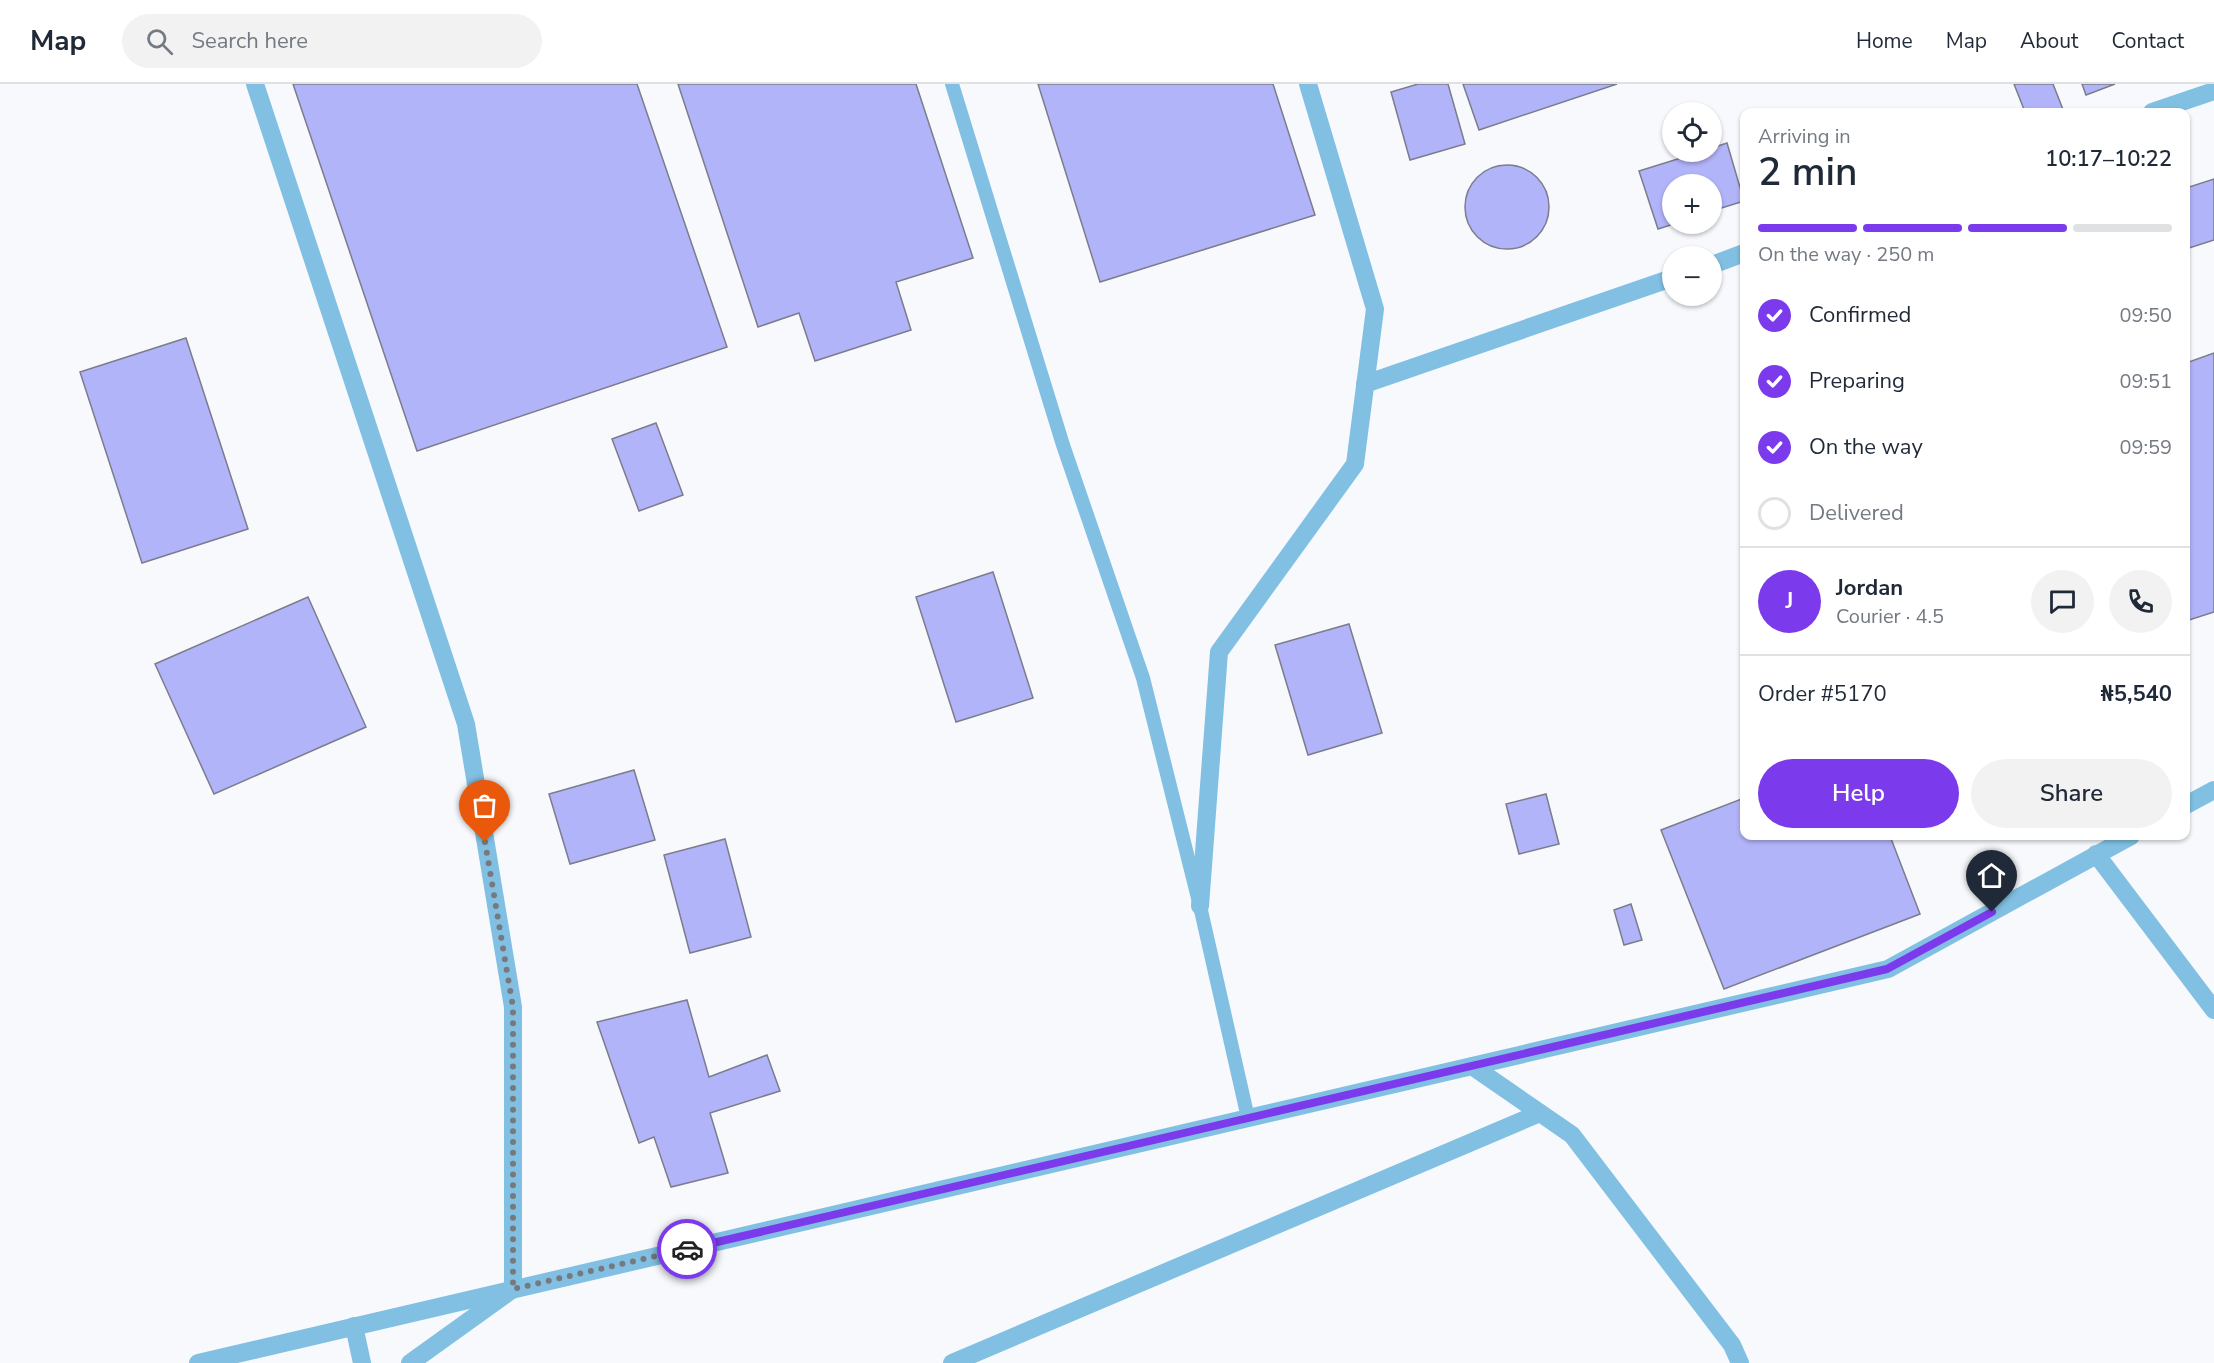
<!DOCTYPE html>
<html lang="en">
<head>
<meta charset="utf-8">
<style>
	body { margin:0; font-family:"Nunito Sans",sans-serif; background:#f2f2f3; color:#1f2937; height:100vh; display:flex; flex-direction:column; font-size:22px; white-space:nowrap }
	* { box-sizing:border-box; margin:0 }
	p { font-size:20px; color:#747a83 }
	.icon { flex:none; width:33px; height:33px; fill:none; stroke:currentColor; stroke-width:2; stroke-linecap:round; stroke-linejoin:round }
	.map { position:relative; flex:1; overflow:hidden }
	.panel { position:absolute; left:1740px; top:24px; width:450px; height:732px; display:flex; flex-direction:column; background:#fff; border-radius:12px; box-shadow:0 2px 4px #0004 }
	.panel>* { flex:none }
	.controls { position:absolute; left:1662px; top:18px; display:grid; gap:12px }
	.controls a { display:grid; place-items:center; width:60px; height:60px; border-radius:50%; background:#fff; box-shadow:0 2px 4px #0004; font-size:30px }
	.pin { position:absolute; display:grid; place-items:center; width:51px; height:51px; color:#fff; margin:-62px -26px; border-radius:50% 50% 50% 0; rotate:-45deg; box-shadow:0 0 6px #0007 }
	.pin .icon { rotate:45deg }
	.courier { position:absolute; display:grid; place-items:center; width:60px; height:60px; margin:-30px; border:4px solid #7c3aed; border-radius:50%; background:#fff; color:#222; box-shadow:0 2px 8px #0007 }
	.headline em { font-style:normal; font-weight:600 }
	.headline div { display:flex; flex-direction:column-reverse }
	.headline { display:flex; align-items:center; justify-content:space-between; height:102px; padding:0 18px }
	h1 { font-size:39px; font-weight:600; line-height:45px }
	.bar { display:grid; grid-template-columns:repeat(4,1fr); gap:9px 6px; align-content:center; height:72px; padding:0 18px }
	.bar i { height:8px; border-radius:4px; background:#e0e1e3 }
	.bar .selected { background:#7c3aed }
	.bar p { grid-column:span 4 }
	.line { display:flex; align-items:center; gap:15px; padding:0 18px; border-top:2px solid #e0e1e3 }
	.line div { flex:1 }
	.round { display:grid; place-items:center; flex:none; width:63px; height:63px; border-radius:32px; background:#f2f2f3 }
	ol { padding:0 18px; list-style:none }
	li { display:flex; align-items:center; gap:18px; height:66px }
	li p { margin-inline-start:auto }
	li .icon { padding:6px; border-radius:50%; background:#7c3aed; color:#fff; stroke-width:4 }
	li:last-child { color:#747a83 }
	li i { width:33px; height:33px; border:3px solid #e0e1e3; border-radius:50% }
	.action { display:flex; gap:12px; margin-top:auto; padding:12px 18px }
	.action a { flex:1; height:69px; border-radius:36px; background:#7c3aed; color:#fff; font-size:24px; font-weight:600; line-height:69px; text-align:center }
	.action a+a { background:#f2f2f3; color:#1f2937 }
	header { display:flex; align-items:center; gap:36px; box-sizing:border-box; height:84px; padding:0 30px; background:#fff; border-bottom:2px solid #e0e1e3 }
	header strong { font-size:28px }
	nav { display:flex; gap:33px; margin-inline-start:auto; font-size:21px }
	.search { width:420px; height:54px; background:#f2f2f3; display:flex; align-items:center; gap:15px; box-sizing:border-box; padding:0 21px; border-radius:33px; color:#747a83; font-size:22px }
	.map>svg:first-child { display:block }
	.building { fill:#b2b4f9; stroke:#7b7c8c; stroke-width:1.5 }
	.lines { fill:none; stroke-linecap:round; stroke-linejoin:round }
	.lane { stroke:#81c0e3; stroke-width:14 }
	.street { stroke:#81c0e3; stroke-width:18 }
	.done { stroke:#767a7f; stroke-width:6; stroke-dasharray:0 10.8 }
	.route { stroke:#7c3aed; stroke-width:8 }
</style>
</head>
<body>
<header>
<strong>Map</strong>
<div class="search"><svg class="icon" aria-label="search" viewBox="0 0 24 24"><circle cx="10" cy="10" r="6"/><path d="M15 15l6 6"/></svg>Search here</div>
<nav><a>Home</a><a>Map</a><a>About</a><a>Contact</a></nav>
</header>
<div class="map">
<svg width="2214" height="1279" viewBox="0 0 2214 1279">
	<rect width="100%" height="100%" fill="#f7f9fc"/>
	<g class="building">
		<polygon points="293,0 637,0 727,263 417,367"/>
		<polygon points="678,0 916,0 973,174 896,198 911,246 815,277 799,229 758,243"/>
		<polygon points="1038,0 1273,0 1315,131 1100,198"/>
		<polygon points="1418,0 1448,0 1465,60 1410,76 1391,8"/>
		<polygon points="1463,0 1617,0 1479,46"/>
		<polygon points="2014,0 2053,0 2064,28 2025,28"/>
		<polygon points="2082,0 2115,0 2086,11"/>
		<polygon points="1727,59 1744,117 1712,127 1712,100 1672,100 1674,140 1658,145 1639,87 1700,68 1712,68 1712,64"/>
		<circle cx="1507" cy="123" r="42"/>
		<polygon points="2214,95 2214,156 2186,165 2186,104"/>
		<polygon points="186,254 248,445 142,479 80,288"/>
		<polygon points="2214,269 2214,528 2186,537 2186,279"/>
		<polygon points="656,339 683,411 639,427 612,355"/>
		<polygon points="993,488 1033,614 956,638 916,513"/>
		<polygon points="308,513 366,643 214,710 155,580"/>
		<polygon points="1349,540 1382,649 1308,671 1275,561"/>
		<polygon points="634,686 655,756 570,780 549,710"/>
		<polygon points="1546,710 1559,760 1519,770 1506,720"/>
		<polygon points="1744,714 1744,752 1890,752 1920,830 1724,905 1661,746"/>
		<polygon points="725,755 751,853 690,869 664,771"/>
		<polygon points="1631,820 1642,856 1624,861 1614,826"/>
		<polygon points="687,916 709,993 767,971 780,1007 710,1029 728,1089 671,1103 654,1053 639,1059 597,938"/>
	</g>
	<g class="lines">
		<polyline class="lane" points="952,0 1063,361 1143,594 1200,822 1248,1034"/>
		<g class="street">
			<polyline points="255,0 466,640 513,923 513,1205 410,1279"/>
			<polyline points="2152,28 2214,7"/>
			<polyline points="1712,181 1744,169"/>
			<polyline points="1365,300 1672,194"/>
			<polyline points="2186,721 2214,706"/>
			<polyline points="2096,770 2214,926"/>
			<polyline points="1200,822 1219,568 1355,380 1375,225 1308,0"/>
			<polyline points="1472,982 1572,1051 1732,1261 1740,1279"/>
			<polyline points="354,1242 362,1279"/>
			<polyline points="198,1279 1888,885 2131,752"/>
			<polyline points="952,1279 1540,1029"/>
		</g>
	</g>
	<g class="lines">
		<polyline class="done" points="485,758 513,923 513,1205 687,1165"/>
		<polyline class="route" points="687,1165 1887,885 1992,828"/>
	</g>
</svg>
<div class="controls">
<a><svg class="icon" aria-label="locate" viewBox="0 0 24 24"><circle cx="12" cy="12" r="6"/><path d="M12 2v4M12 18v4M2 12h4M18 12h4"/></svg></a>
<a>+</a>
<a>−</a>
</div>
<div class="pin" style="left:485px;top:758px;background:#ea580c"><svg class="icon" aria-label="bag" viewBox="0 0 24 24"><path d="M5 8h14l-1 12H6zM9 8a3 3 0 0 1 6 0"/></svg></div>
<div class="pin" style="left:1992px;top:828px;background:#1f2937"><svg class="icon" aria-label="home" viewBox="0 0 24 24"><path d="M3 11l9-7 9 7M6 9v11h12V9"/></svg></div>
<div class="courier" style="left:687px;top:1165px"><svg class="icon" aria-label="car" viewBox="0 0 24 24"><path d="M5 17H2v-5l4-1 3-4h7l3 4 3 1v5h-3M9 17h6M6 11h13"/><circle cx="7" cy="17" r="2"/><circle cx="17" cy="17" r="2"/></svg></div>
<section class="panel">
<div class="headline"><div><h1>2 min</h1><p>Arriving in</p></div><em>10:17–10:22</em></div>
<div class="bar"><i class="selected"></i><i class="selected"></i><i class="selected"></i><i></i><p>On the way · 250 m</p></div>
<ol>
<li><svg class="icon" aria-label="check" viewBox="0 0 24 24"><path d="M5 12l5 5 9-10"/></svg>Confirmed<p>09:50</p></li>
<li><svg class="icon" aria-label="check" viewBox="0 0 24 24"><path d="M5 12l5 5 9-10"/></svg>Preparing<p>09:51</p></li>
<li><svg class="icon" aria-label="check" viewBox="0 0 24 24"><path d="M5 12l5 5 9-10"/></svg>On the way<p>09:59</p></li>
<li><i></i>Delivered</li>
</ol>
<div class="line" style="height:108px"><b class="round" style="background:#7c3aed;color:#fff">J</b><div><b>Jordan</b><p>Courier · 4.5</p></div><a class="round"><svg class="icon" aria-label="chat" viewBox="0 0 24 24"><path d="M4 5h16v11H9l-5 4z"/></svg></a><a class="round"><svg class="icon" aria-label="phone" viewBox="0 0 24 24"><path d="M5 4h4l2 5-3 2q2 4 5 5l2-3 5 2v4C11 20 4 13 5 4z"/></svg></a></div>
<div class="line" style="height:78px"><div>Order #5170</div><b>₦5,540</b></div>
<div class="action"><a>Help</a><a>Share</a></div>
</section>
</div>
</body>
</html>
